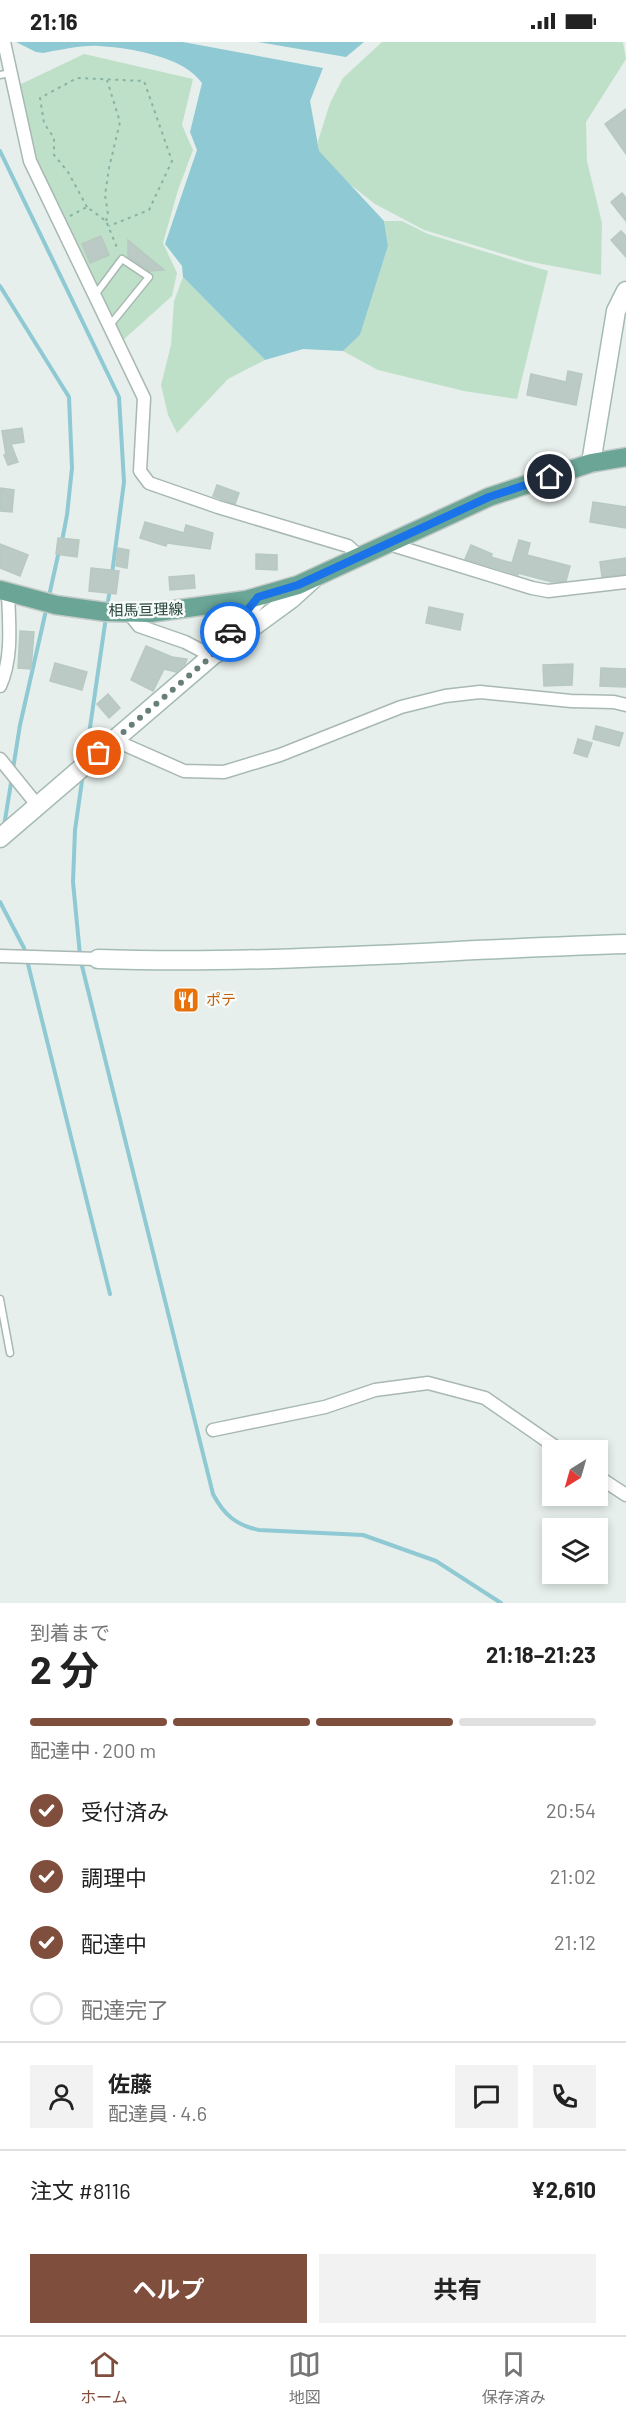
<!DOCTYPE html>
<html lang="ja">
<head>
<meta charset="utf-8">
<style>
	body { margin:0; font-family:Barlow,"Noto Sans JP",sans-serif; background:#f2f2f2; color:#222; height:100vh; display:flex; flex-direction:column; font-size:22px; white-space:nowrap }
	* { box-sizing:border-box; margin:0 }
	p { font-size:20px; color:#767676 }
	.icon { flex:none; width:33px; height:33px; fill:none; stroke:currentColor; stroke-width:2; stroke-linecap:round; stroke-linejoin:round }
	.map { position:relative; height:1561px; overflow:hidden }
	.side { display:flex; flex-direction:column; background:#fff; flex:1 }
	.side>* { flex:none }
	.needle { width:39px; rotate:217deg }
	.fabs { position:absolute; left:542px; top:1398px; display:grid; gap:12px }
	.fabs a { display:grid; place-items:center; width:66px; height:66px; border-radius:0px; background:#fff; box-shadow:0 3px 9px #0003; font-size:30px }
	.pin { position:absolute; display:grid; place-items:center; width:51px; height:51px; color:#fff; margin:-26px; border:3px solid #fff; border-radius:50%; box-shadow:0 2px 6px #0007 }
	.courier { position:absolute; display:grid; place-items:center; width:60px; height:60px; margin:-30px; border:4px solid #1a73e8; border-radius:50%; background:#fff; color:#222; box-shadow:0 2px 8px #0007 }
	.head em { font-style:normal; font-weight:700 }
	.head div { display:flex; flex-direction:column-reverse }
	.head { display:flex; align-items:center; justify-content:space-between; height:102px; padding:0 30px }
	h1 { font-size:39px; font-weight:700; line-height:45px }
	.bar { display:grid; grid-template-columns:repeat(4,1fr); gap:9px 6px; align-content:center; height:72px; padding:0 30px }
	.bar i { height:8px; border-radius:4px; background:#e0e0e0 }
	.bar .on { background:#804e3d }
	.bar p { grid-column:span 4 }
	.line { display:flex; align-items:center; gap:15px; padding:0 30px; border-top:2px solid #e0e0e0 }
	.line div { flex:1 }
	.round { display:grid; place-items:center; flex:none; width:63px; height:63px; border-radius:0px; background:#f2f2f2 }
	ol { padding:0 30px; list-style:none }
	li { display:flex; align-items:center; gap:18px; height:66px }
	li p { margin-inline-start:auto }
	li .icon { padding:6px; border-radius:50%; background:#804e3d; color:#fff; stroke-width:4 }
	li:last-child { color:#767676 }
	li i { width:33px; height:33px; border:3px solid #e0e0e0; border-radius:50% }
	.button { display:flex; gap:12px; margin-top:auto; padding:12px 30px }
	.button a { flex:1; height:69px; border-radius:0px; background:#804e3d; color:#fff; font-size:24px; font-weight:700; line-height:69px; text-align:center }
	.button a+a { background:#f2f2f2; color:#222 }
	.status { display:flex; justify-content:space-between; align-items:center; height:42px; padding:0 30px; background:#fff; direction:ltr }
	.status svg { height:16px; fill:currentColor }
	.menu { display:flex; justify-content:space-around; align-items:center; height:84px; border-top:2px solid #e0e0e0; background:#fff; font-size:16px; color:#767676 }
	.menu a { display:grid; justify-items:center; gap:3px }
	.menu .on { color:#804e3d }
	.map>svg:first-child { display:block }
	.green { fill:#bfe0c8 }
	.water { fill:#8ec9d4 }
	.lines { fill:none; stroke-linecap:round; stroke-linejoin:round }
	.stream { stroke:#8ec9d4; stroke-width:4 }
	.building { fill:#bbcac4; stroke:#b8c9c2; stroke-width:1.5 }
	.lane-casing { stroke:#a8b8b2; stroke-width:9 }
	.street-casing { stroke:#a8b8b2; stroke-width:15 }
	.secondary-casing { stroke:#a4bbb3; stroke-width:21 }
	.primary-casing { stroke:#c2cac8; stroke-width:21 }
	.path { stroke:#86b3a5; stroke-width:2; stroke-dasharray:3 4.5; stroke-linecap:butt }
	.lane { stroke:#fff; stroke-width:6 }
	.street { stroke:#fff; stroke-width:12 }
	.secondary { stroke:#fff; stroke-width:18 }
	.primary { stroke:#6aa596; stroke-width:18 }
	.done { stroke:#687f78; stroke-width:6; stroke-dasharray:0 10.8 }
	.route { stroke:#1a73e8; stroke-width:8 }
	.labels { text-anchor:middle; stroke-width:5; stroke-linejoin:round; paint-order:stroke }
	.street-label { font-size:15px; fill:#24423a; stroke:#f7fbf9 }
	.food-label { font-size:15px; fill:#c56008; stroke:#f7fbf9; text-anchor:start }
</style>
</head>
<body>
<div class="status"><b>21:16</b><svg viewBox="0 0 49 12"><path d="M0 12V9h3v3zM5 12V6h3v6zM10 12V3h3v9zM15 12V0h3v12zM26 1h20v11H26zM47 4h2v5h-2z"/></svg></div>
<div class="map">
<svg width="626" height="1561" viewBox="0 0 626 1561">
	<rect width="100%" height="100%" fill="#e6efeb"/>
	<g class="green">
		<polygon points="382,0 623,0 626,17 586,80 587,119 602,181 601,233 526,219 424,188 375,162 319,118 318,99 330,61 343,36"/>
		<polygon points="84,12 193,37 182,83 193,108 178,148 163,201 177,231 172,254 122,299 34,115 19,43"/>
		<polygon points="384,179 402,179 428,192 548,229 517,357 464,349 378,328 343,309 360,293 388,204"/>
		<polygon points="183,235 265,318 228,337 177,391 168,373 161,343 171,303 174,259"/>
	</g>
	<g class="water">
		<path d="M16,0H183L323,26L310,59L319,109L384,179L388,204L360,293L343,309L303,307L265,318L183,235L182,224L165,202L197,108L190,90L202,41C183,14 130,6 99,4C81,3 61,8 43,11L36,10Z"/>
		<polygon points="258,0 364,0 346,15"/>
	</g>
	<g class="lines">
		<g class="stream">
			<polyline points="0,109 119,355 124,440 112,532"/>
			<polyline points="0,244 69,355 72,426 67,473 62,499"/>
			<polyline points="49,554 59,509"/>
			<polyline points="107,564 110,548"/>
			<polyline points="86,713 106,575"/>
			<polyline points="13,727 20,683 47,564"/>
			<polyline points="4,784 12,735"/>
			<polyline points="0,860 24,906 110,1252"/>
			<polyline points="80,913 73,840 75,788 83,732"/>
			<path d="M81,920L213,1452C224,1473 236,1483 259,1488L363,1493L436,1519L501,1561"/>
		</g>
	</g>
	<g class="building">
		<polygon points="626,67 626,112 605,82"/>
		<polygon points="622,151 626,156 626,179 611,160"/>
		<polygon points="621,189 626,194 626,215 611,198"/>
		<polygon points="101,194 109,213 90,221 82,202"/>
		<polygon points="128,198 164,228 150,229 128,215"/>
		<polygon points="568,329 582,332 576,363 527,353 531,332 566,340"/>
		<polygon points="22,386 24,400 11,402 18,420 8,423 4,413 6,413 2,389"/>
		<polygon points="217,443 239,451 235,462 213,454"/>
		<polygon points="0,446 14,448 12,470 0,469"/>
		<polygon points="593,460 626,465 626,486 590,480"/>
		<polygon points="145,480 184,491 186,483 213,491 210,507 167,501 166,504 140,496"/>
		<polygon points="58,496 79,498 77,515 56,512"/>
		<polygon points="519,498 530,501 527,513 570,524 566,539 552,540 518,531 518,533 465,517 471,503 492,512 491,515 512,521"/>
		<polygon points="0,502 28,513 20,534 0,526"/>
		<polygon points="118,506 129,508 127,526 116,524"/>
		<polygon points="256,512 277,513 277,528 256,527"/>
		<polygon points="626,516 626,532 602,535 600,520"/>
		<polygon points="91,526 119,529 116,552 89,549"/>
		<polygon points="194,533 195,546 170,548 169,535"/>
		<polygon points="429,565 463,572 460,588 426,581"/>
		<polygon points="20,589 34,590 31,627 18,626"/>
		<polygon points="146,604 172,615 187,617 185,622 176,630 164,627 153,649 131,638"/>
		<polygon points="55,621 87,630 82,648 50,639"/>
		<polygon points="573,622 572,643 544,644 543,623"/>
		<polygon points="601,626 626,627 626,645 600,644"/>
		<polygon points="108,652 120,666 109,676 97,662"/>
		<polygon points="596,684 623,691 619,704 593,697"/>
		<polygon points="578,697 592,701 587,715 574,711"/>
	</g>
	<g class="lines">
		<defs>
			<g id="lane">
				<polyline points="0,33 10,31"/>
				<polyline points="95,253 122,217 149,235 110,283"/>
				<polyline points="0,1257 10,1311"/>
			</g>
			<g id="street">
				<polyline points="4,0 30,119 144,356 140,429 149,441 218,465 348,504 360,515"/>
				<polyline points="389,502 532,546 548,549 626,540"/>
				<polyline points="128,570 139,584 185,600 212,614"/>
				<path d="M0,644C13,616 9,581 8,550"/>
				<polyline points="114,698 184,729 224,730 280,713 401,665 445,654 480,650 571,659 614,660 626,663"/>
				<polyline points="0,717 38,764"/>
				<polyline points="0,914 98,917"/>
				<polyline points="213,1388 325,1365 375,1348 428,1341 485,1356 560,1408"/>
				<polyline points="597,1434 626,1453"/>
			</g>
			<g id="secondary">
				<polyline points="591,421 616,269 626,249"/>
				<polyline points="224,597 259,555"/>
				<polyline points="217,611 291,557 313,537"/>
				<path d="M0,796L212,614C224,595 233,583 218,563"/>
				<path d="M98,917C274,923 450,907 626,902"/>
			</g>
			<polyline id="primary" points="0,548 56,563 106,570 150,571 246,558 298,543 489,455 591,421 626,415"/>
		</defs>
		<use href="#lane" class="lane-casing"/>
		<use href="#street" class="street-casing"/>
		<use href="#secondary" class="secondary-casing"/>
		<use href="#primary" class="primary-casing"/>
		<g class="path">
			<polyline points="87,165 68,130 54,113 54,96 44,81 40,56 77,36 144,39 172,119 149,168 109,184"/>
			<polyline points="70,174 87,165 106,179 118,208"/>
			<polyline points="106,179 108,172 105,153 109,126 120,80 107,38"/>
		</g>
		<use href="#lane" class="lane"/>
		<use href="#street" class="street"/>
		<use href="#secondary" class="secondary"/>
		<use href="#primary" class="primary"/>
	</g>
	<g class="lines">
		<polyline class="done" points="99,711 212,614 230,590"/>
		<polyline class="route" points="230,590 258,555 298,543 489,455 550,435"/>
	</g>
	<defs>
		<symbol id="restaurant-square" viewBox="-11 -11 22 22"><rect x="-9" y="-9" width="18" height="18" rx="4" fill="#e8710a" stroke="#f7fbf9"/><path d="M-5-6h1v4h1v-4h1v4h1v-4h1v5L-1.5 .5V6h-2V.5L-5-1ZM5-6V6H3V1.5H1.5Q1.5-4 5-6Z" fill="#fff"/></symbol>
	</defs>
	<g fill-rule="evenodd">
		<use href="#restaurant-square" x="171" y="943" width="30" height="30"/>
	</g>
	<g class="labels">
		<g class="street-label">
			<text transform="translate(146 568) rotate(-1)" y="5">相馬亘理線</text>
		</g>
		<g class="food-label">
			<text x="206" y="963">ポテ</text>
		</g>
	</g>
</svg>
<div class="fabs">
<a><svg class="needle" viewBox="-14 -14 28 28"><path d="M0-13l5 13h-10z" fill="#e53935"/><path d="M0 13l5-13h-10z" fill="#767676"/></svg></a>
<a><svg class="icon" aria-label="layers" viewBox="0 0 24 24"><path d="M12 4l9 5-9 5-9-5zM3 14l9 5 9-5"/></svg></a>
</div>
<div class="pin" style="left:99px;top:711px;background:#ea580c"><svg class="icon" aria-label="bag" viewBox="0 0 24 24"><path d="M5 8h14l-1 12H6zM9 8a3 3 0 0 1 6 0"/></svg></div>
<div class="pin" style="left:550px;top:435px;background:#1f2937"><svg class="icon" aria-label="home" viewBox="0 0 24 24"><path d="M3 11l9-7 9 7M6 9v11h12V9"/></svg></div>
<div class="courier" style="left:230px;top:590px"><svg class="icon" aria-label="car" viewBox="0 0 24 24"><path d="M5 17H2v-5l4-1 3-4h7l3 4 3 1v5h-3M9 17h6M6 11h13"/><circle cx="7" cy="17" r="2"/><circle cx="17" cy="17" r="2"/></svg></div>
</div>
<section class="side">
<div class="head"><div><h1>2 分</h1><p>到着まで</p></div><em>21:18–21:23</em></div>
<div class="bar"><i class="on"></i><i class="on"></i><i class="on"></i><i></i><p>配達中 · 200 m</p></div>
<ol>
<li><svg class="icon" aria-label="check" viewBox="0 0 24 24"><path d="M5 12l5 5 9-10"/></svg>受付済み<p>20:54</p></li>
<li><svg class="icon" aria-label="check" viewBox="0 0 24 24"><path d="M5 12l5 5 9-10"/></svg>調理中<p>21:02</p></li>
<li><svg class="icon" aria-label="check" viewBox="0 0 24 24"><path d="M5 12l5 5 9-10"/></svg>配達中<p>21:12</p></li>
<li><i></i>配達完了</li>
</ol>
<div class="line" style="height:108px"><a class="round"><svg class="icon" aria-label="person" viewBox="0 0 24 24"><circle cx="12" cy="8" r="4"/><path d="M4 21q1-7 8-7t8 7"/></svg></a><div><b>佐藤</b><p>配達員 · 4.6</p></div><a class="round"><svg class="icon" aria-label="chat" viewBox="0 0 24 24"><path d="M4 5h16v11H9l-5 4z"/></svg></a><a class="round"><svg class="icon" aria-label="phone" viewBox="0 0 24 24"><path d="M5 4h4l2 5-3 2q2 4 5 5l2-3 5 2v4C11 20 4 13 5 4z"/></svg></a></div>
<div class="line" style="height:78px"><div>注文 #8116</div><b>¥2,610</b></div>
<div class="button"><a>ヘルプ</a><a>共有</a></div>
</section>
<nav class="menu">
<a class="on"><svg class="icon" aria-label="home" viewBox="0 0 24 24"><path d="M3 11l9-7 9 7M6 9v11h12V9"/></svg>ホーム</a>
<a><svg class="icon" aria-label="map" viewBox="0 0 24 24"><path d="M3 6l6-2 6 2 6-2v14l-6 2-6-2-6 2zM9 4v14M15 6v14"/></svg>地図</a>
<a><svg class="icon" aria-label="saved" viewBox="0 0 24 24"><path d="M7 4h10v16l-5-4-5 4z"/></svg>保存済み</a>
</nav>
</body>
</html>
